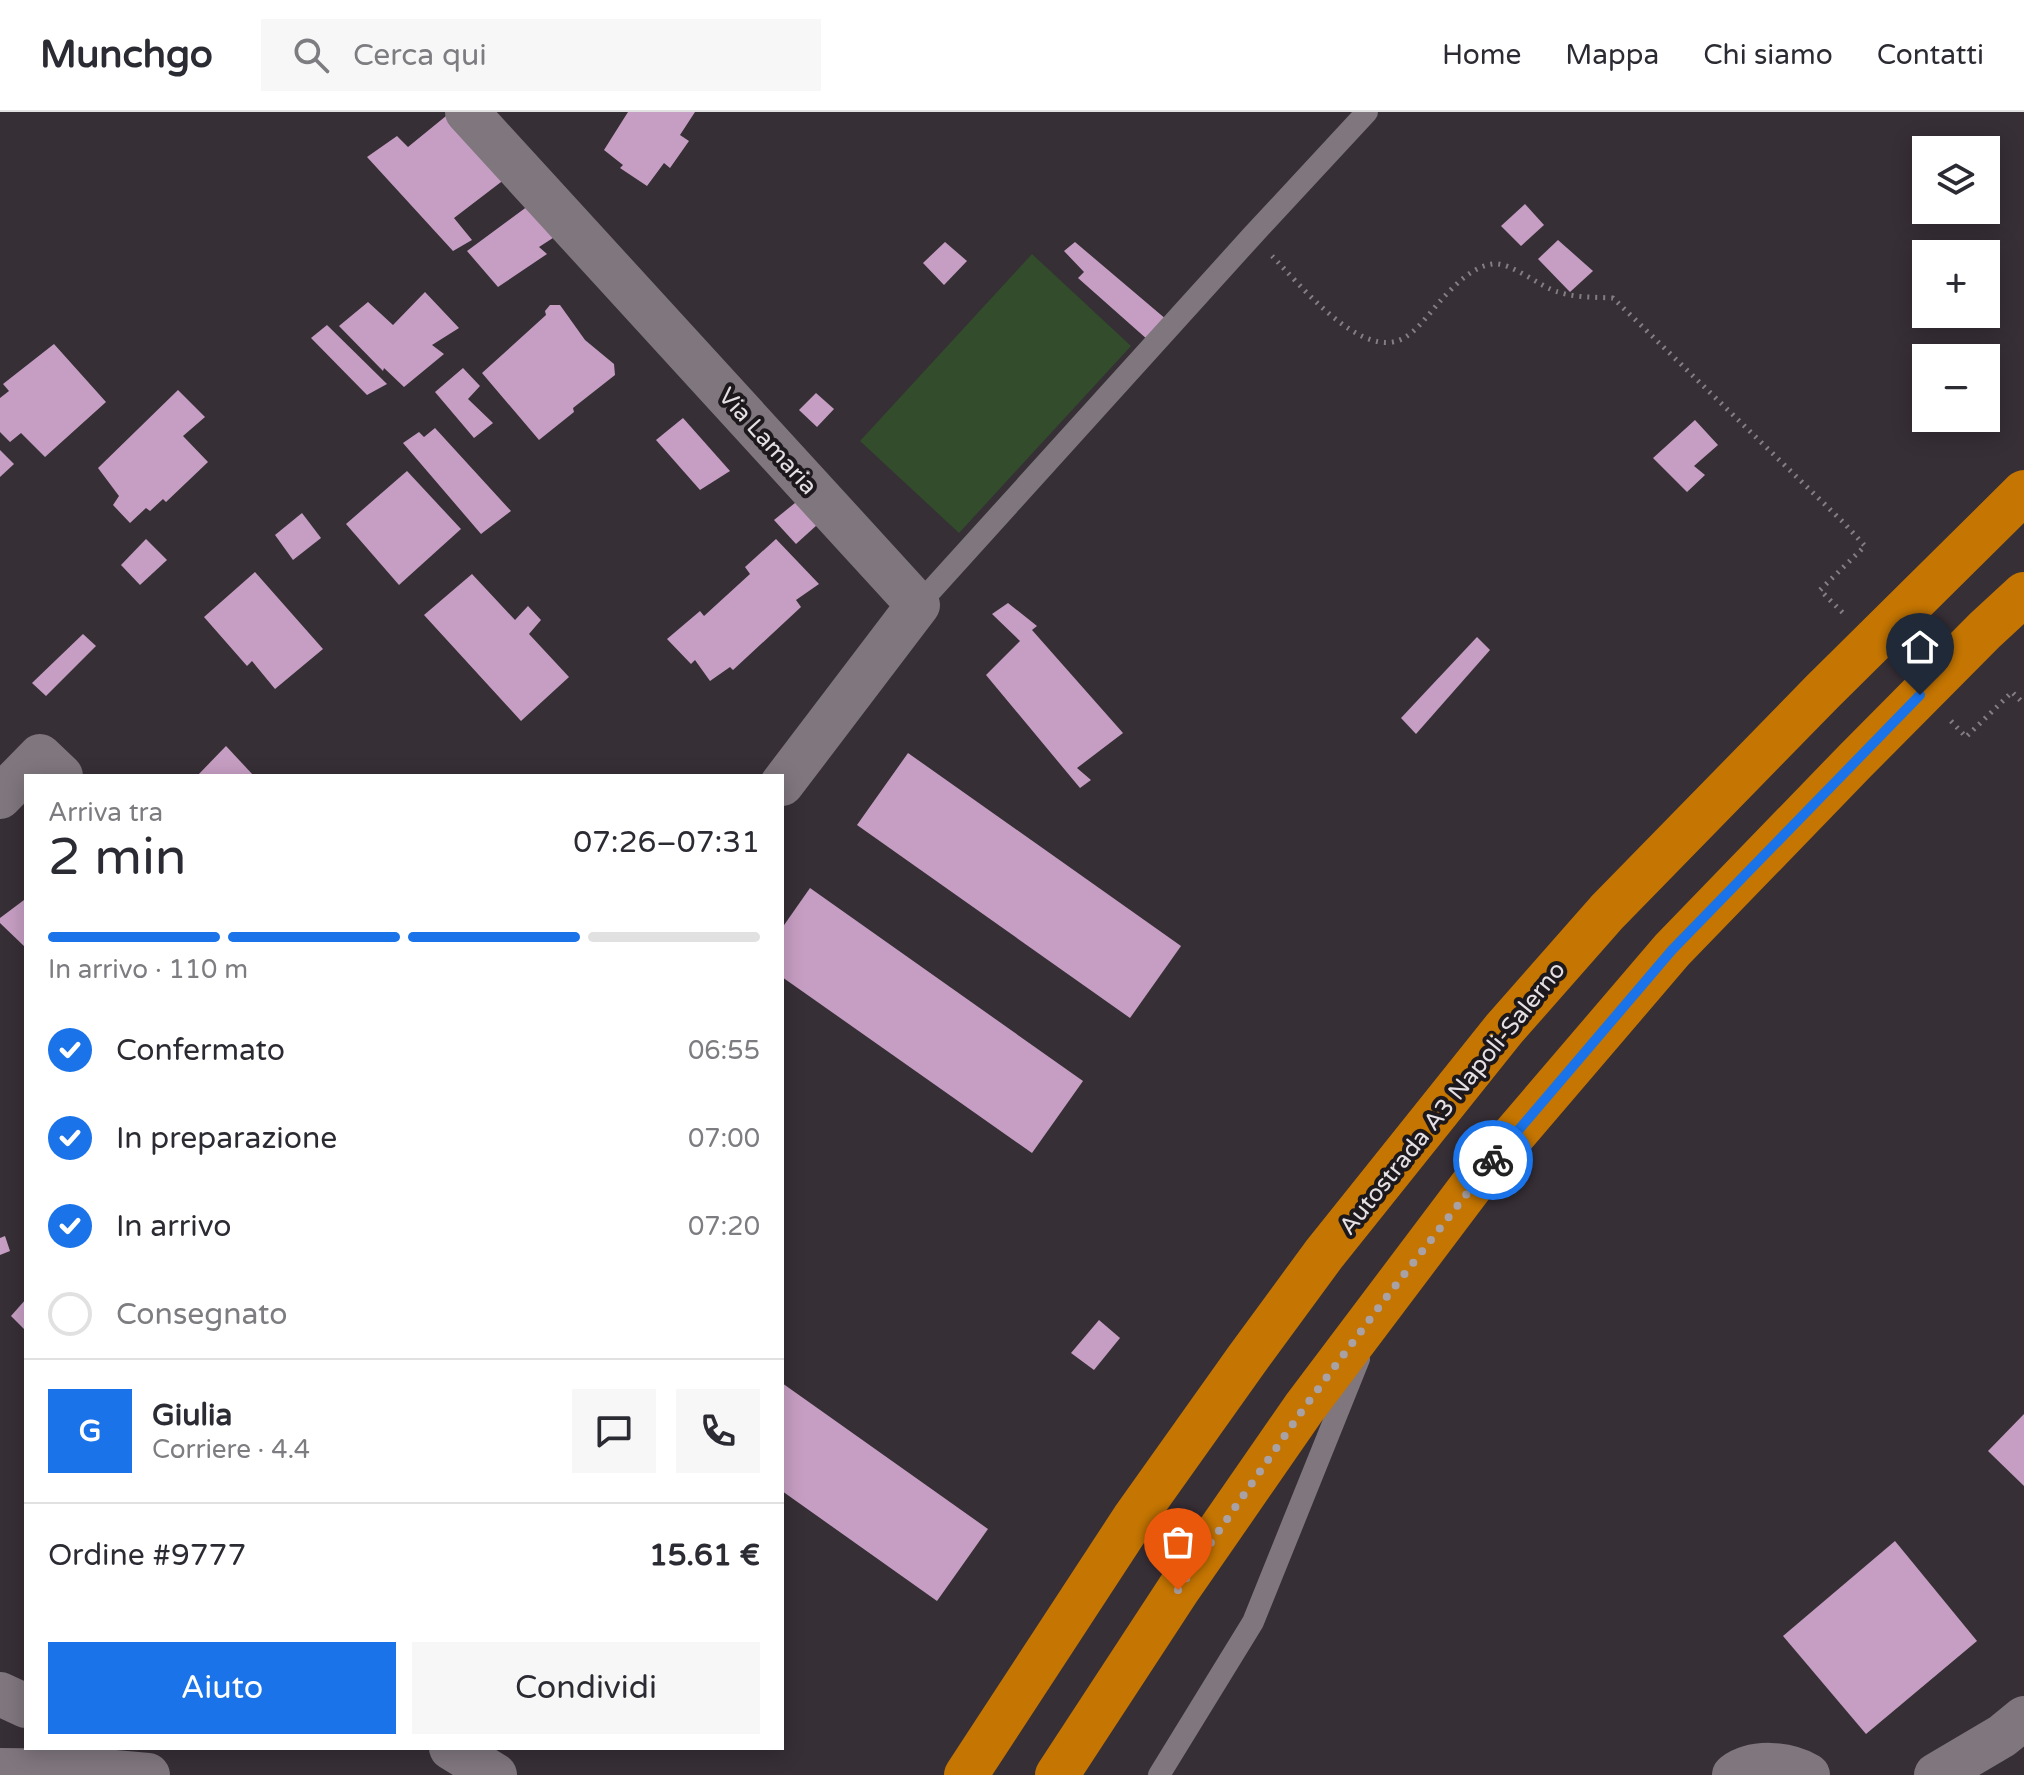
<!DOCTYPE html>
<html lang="it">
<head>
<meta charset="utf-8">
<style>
	body { margin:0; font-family:"Varela Round",sans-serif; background:#f7f7f7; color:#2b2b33; height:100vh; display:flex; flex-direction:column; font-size:30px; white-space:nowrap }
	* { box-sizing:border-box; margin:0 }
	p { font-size:26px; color:#7c7c81 }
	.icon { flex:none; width:44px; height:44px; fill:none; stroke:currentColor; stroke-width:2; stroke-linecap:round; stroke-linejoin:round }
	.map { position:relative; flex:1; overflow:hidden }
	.drawer { position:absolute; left:24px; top:662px; width:760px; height:976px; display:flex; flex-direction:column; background:#fff; border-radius:0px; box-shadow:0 4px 20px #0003 }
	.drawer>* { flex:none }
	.tools { position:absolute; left:1912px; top:24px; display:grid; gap:16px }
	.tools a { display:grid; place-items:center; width:88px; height:88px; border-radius:0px; background:#fff; box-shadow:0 4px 20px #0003; font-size:40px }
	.pin { position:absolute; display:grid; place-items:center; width:68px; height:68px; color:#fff; margin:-82px -34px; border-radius:50% 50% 50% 0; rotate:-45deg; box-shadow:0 0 8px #0007 }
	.pin .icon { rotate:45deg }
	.courier { position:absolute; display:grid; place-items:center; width:80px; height:80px; margin:-40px; border:6px solid #1a73e8; border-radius:50%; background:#fff; color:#222; box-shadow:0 2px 10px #0007 }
	.summary em { font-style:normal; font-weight:600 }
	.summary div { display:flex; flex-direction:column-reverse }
	.summary { display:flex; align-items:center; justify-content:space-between; height:136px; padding:0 24px }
	h1 { font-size:52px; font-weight:600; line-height:60px }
	.bar { display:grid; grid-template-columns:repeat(4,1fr); gap:12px 8px; align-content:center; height:96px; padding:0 24px }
	.bar i { height:10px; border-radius:6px; background:#e1e1e2 }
	.bar .on { background:#1a73e8 }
	.bar p { grid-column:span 4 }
	.line { display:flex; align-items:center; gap:20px; padding:0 24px; border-top:2px solid #e1e1e2 }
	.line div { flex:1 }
	.round { display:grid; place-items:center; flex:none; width:84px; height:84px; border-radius:0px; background:#f7f7f7 }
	ol { padding:0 24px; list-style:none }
	li { display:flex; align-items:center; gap:24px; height:88px }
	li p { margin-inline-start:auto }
	li .icon { padding:8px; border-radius:50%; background:#1a73e8; color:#fff; stroke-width:4 }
	li:last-child { color:#7c7c81 }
	li i { width:44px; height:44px; border:4px solid #e1e1e2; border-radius:50% }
	.cta { display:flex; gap:16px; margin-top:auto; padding:16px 24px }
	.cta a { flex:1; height:92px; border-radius:0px; background:#1a73e8; color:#fff; font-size:32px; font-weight:600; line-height:92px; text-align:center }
	.cta a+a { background:#f7f7f7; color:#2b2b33 }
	header { display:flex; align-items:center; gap:48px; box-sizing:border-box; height:112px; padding:0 40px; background:#fff; border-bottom:2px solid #e1e1e2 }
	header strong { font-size:38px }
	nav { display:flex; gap:44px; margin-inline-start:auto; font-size:28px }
	.search { width:560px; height:72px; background:#f7f7f7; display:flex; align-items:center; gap:20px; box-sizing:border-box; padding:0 28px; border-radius:0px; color:#7c7c81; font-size:30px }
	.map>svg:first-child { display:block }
	.green { fill:#324c2c }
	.building { fill:#c69ec3 }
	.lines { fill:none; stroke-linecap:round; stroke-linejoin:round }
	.path { stroke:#847e83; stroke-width:5; stroke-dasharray:2 6; stroke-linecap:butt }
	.lane { stroke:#7f767e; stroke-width:22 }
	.street { stroke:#7f767e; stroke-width:44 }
	.highway { stroke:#c47502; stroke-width:44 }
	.done { stroke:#a8a2a7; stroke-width:8; stroke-dasharray:0 14.4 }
	.route { stroke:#1a73e8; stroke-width:10 }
	.labels { text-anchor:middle; stroke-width:8; stroke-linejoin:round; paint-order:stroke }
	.street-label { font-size:24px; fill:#e5e0e4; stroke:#1c181b }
</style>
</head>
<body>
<header>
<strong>Munchgo</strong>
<div class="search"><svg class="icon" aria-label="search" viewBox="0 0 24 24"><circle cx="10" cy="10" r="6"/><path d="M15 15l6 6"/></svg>Cerca qui</div>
<nav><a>Home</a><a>Mappa</a><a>Chi siamo</a><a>Contatti</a></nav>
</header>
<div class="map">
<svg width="2024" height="1663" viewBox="0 0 2024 1663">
	<rect width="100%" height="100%" fill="#362f36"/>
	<polygon class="green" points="1032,142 1131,234 959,421 860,329"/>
	<g class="building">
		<polygon points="628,0 695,0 680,23 689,29 670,56 664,51 647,74 620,56 623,53 604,38"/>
		<polygon points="446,4 505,67 454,106 472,128 453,139 367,45 397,24 408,35"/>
		<polygon points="532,91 556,124 539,135 547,142 498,175 467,139"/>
		<polygon points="1525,92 1544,113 1521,134 1501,114"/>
		<polygon points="1558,128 1593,159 1570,180 1538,147"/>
		<polygon points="945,130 967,149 944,173 923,151"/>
		<polygon points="1075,130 1167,208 1148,228 1078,166 1084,160 1064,139"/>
		<polygon points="425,180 459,216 432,233 444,242 404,275 384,256 383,259 339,214 368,190 393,213"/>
		<polygon points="550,193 560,193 585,228 614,252 615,263 573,296 574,300 539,328 482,261 546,203 545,199"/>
		<polygon points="327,213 387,272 367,283 311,226"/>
		<polygon points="54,232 106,290 45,345 21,321 10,330 0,320 0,286 9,279 3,272"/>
		<polygon points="463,256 480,274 468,287 493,311 474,326 435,280"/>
		<polygon points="178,278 205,305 183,324 208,350 166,390 163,387 150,399 146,396 130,411 113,393 119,384 98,356"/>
		<polygon points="816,281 834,297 817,315 799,298"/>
		<polygon points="683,306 730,359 700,378 656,328"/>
		<polygon points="1695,308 1718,333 1694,354 1705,363 1687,380 1653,346"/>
		<polygon points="435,316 511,399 481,422 403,331 419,320 424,325"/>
		<polygon points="0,338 14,352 0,365"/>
		<polygon points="407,359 461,417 399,473 346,412"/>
		<polygon points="806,382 828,403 796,432 774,408"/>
		<polygon points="302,401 321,426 293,448 275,423"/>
		<polygon points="146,427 167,448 140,473 121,453"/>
		<polygon points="776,427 819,472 796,488 801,495 733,558 730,555 710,569 695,548 691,552 667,527 700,499 704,504 750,462 745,455"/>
		<polygon points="255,460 323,537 275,577 252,549 247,554 204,505"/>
		<polygon points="472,462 515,508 528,494 541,508 529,522 569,565 521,609 424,503"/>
		<polygon points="1008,491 1037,514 1032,518 1123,621 1077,656 1091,668 1080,676 986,563 1020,529 992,502"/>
		<polygon points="83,522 96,534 46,584 32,571"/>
		<polygon points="1477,525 1490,538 1416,622 1401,606"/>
		<polygon points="226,634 254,664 197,664"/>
		<polygon points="908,641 1181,834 1130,906 857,713"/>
		<polygon points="810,776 1083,969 1032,1041 782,865 782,816"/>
		<polygon points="24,788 26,791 26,836 0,811 0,806"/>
		<polygon points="5,1124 10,1139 0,1143 0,1126"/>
		<polygon points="26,1187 26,1219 11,1204"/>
		<polygon points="1099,1208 1120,1226 1094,1258 1071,1241"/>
		<polygon points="782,1271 988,1417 937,1489 782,1379"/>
		<polygon points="2024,1302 2024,1374 1988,1339"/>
		<polygon points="1895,1429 1977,1529 1866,1622 1783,1524"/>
	</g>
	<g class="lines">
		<g class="path">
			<path d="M1272,144C1299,171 1361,250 1404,226C1419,217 1431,199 1442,187C1455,173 1472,155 1492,152C1510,149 1540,175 1558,180C1576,186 1594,185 1613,186L1844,411L1865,434L1820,478L1845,503"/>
			<polyline points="1951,609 1966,625 2012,580 2024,592"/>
		</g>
		<g class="lane">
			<polyline points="918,493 1252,124 1367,0"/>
			<polyline points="1159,1663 1253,1510 1359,1247"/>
		</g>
		<g class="street">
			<polyline points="467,0 918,493 782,672"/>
			<polyline points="0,685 40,644 61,664"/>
			<polyline points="0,1582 26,1594"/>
			<polyline points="451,1636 495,1663"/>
			<polyline points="0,1658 103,1659 148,1663"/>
			<path d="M1734,1663C1754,1648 1787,1651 1808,1663"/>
			<polyline points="1936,1663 2002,1624 2024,1606"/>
		</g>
		<g class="highway">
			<polyline points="966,1663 1134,1406 1247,1247 1324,1142 1504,917 1607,800 1822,580 2024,380"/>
			<polyline points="1057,1663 1178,1478 1304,1296 1478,1065 1672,838 1855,649 1985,518 2024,482"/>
		</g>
	</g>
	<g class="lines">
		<polyline class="done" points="1178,1478 1304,1296 1382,1191 1493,1048"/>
		<polyline class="route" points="1493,1048 1672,838 1920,583"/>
	</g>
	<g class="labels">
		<g class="street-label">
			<text transform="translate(768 329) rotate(48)" y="8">Via Lamaria</text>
			<text transform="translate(1452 986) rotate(-51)" y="8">Autostrada A3 Napoli-Salerno</text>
		</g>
	</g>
</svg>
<div class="tools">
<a><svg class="icon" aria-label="layers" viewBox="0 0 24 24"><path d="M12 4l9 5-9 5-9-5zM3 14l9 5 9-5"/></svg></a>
<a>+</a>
<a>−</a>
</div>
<div class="pin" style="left:1178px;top:1478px;background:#ea580c"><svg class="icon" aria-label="bag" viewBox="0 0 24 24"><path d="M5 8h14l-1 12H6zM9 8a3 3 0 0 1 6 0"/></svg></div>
<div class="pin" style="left:1920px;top:583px;background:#1f2937"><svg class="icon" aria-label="home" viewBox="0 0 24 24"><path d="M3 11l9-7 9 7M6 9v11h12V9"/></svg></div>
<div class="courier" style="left:1493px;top:1048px"><svg class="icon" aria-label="bike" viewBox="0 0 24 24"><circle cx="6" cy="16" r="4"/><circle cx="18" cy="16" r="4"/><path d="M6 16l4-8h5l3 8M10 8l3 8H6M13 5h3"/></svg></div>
<section class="drawer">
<div class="summary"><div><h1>2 min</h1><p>Arriva tra</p></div><em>07:26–07:31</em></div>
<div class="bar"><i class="on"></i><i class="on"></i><i class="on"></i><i></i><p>In arrivo · 110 m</p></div>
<ol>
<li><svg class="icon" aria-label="check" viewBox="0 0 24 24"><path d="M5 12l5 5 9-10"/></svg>Confermato<p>06:55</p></li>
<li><svg class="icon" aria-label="check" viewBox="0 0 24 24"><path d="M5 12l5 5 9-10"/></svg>In preparazione<p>07:00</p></li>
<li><svg class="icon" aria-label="check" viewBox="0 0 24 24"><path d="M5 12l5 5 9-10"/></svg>In arrivo<p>07:20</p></li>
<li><i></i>Consegnato</li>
</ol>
<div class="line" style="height:144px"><b class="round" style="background:#1a73e8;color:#fff">G</b><div><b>Giulia</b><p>Corriere · 4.4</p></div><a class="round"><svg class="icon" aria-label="chat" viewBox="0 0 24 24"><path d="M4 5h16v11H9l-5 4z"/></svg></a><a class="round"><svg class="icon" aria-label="phone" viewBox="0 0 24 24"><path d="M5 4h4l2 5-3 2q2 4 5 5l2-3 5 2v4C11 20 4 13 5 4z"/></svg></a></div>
<div class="line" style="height:104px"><div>Ordine #9777</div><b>15.61 €</b></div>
<div class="cta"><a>Aiuto</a><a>Condividi</a></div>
</section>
</div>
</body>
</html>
